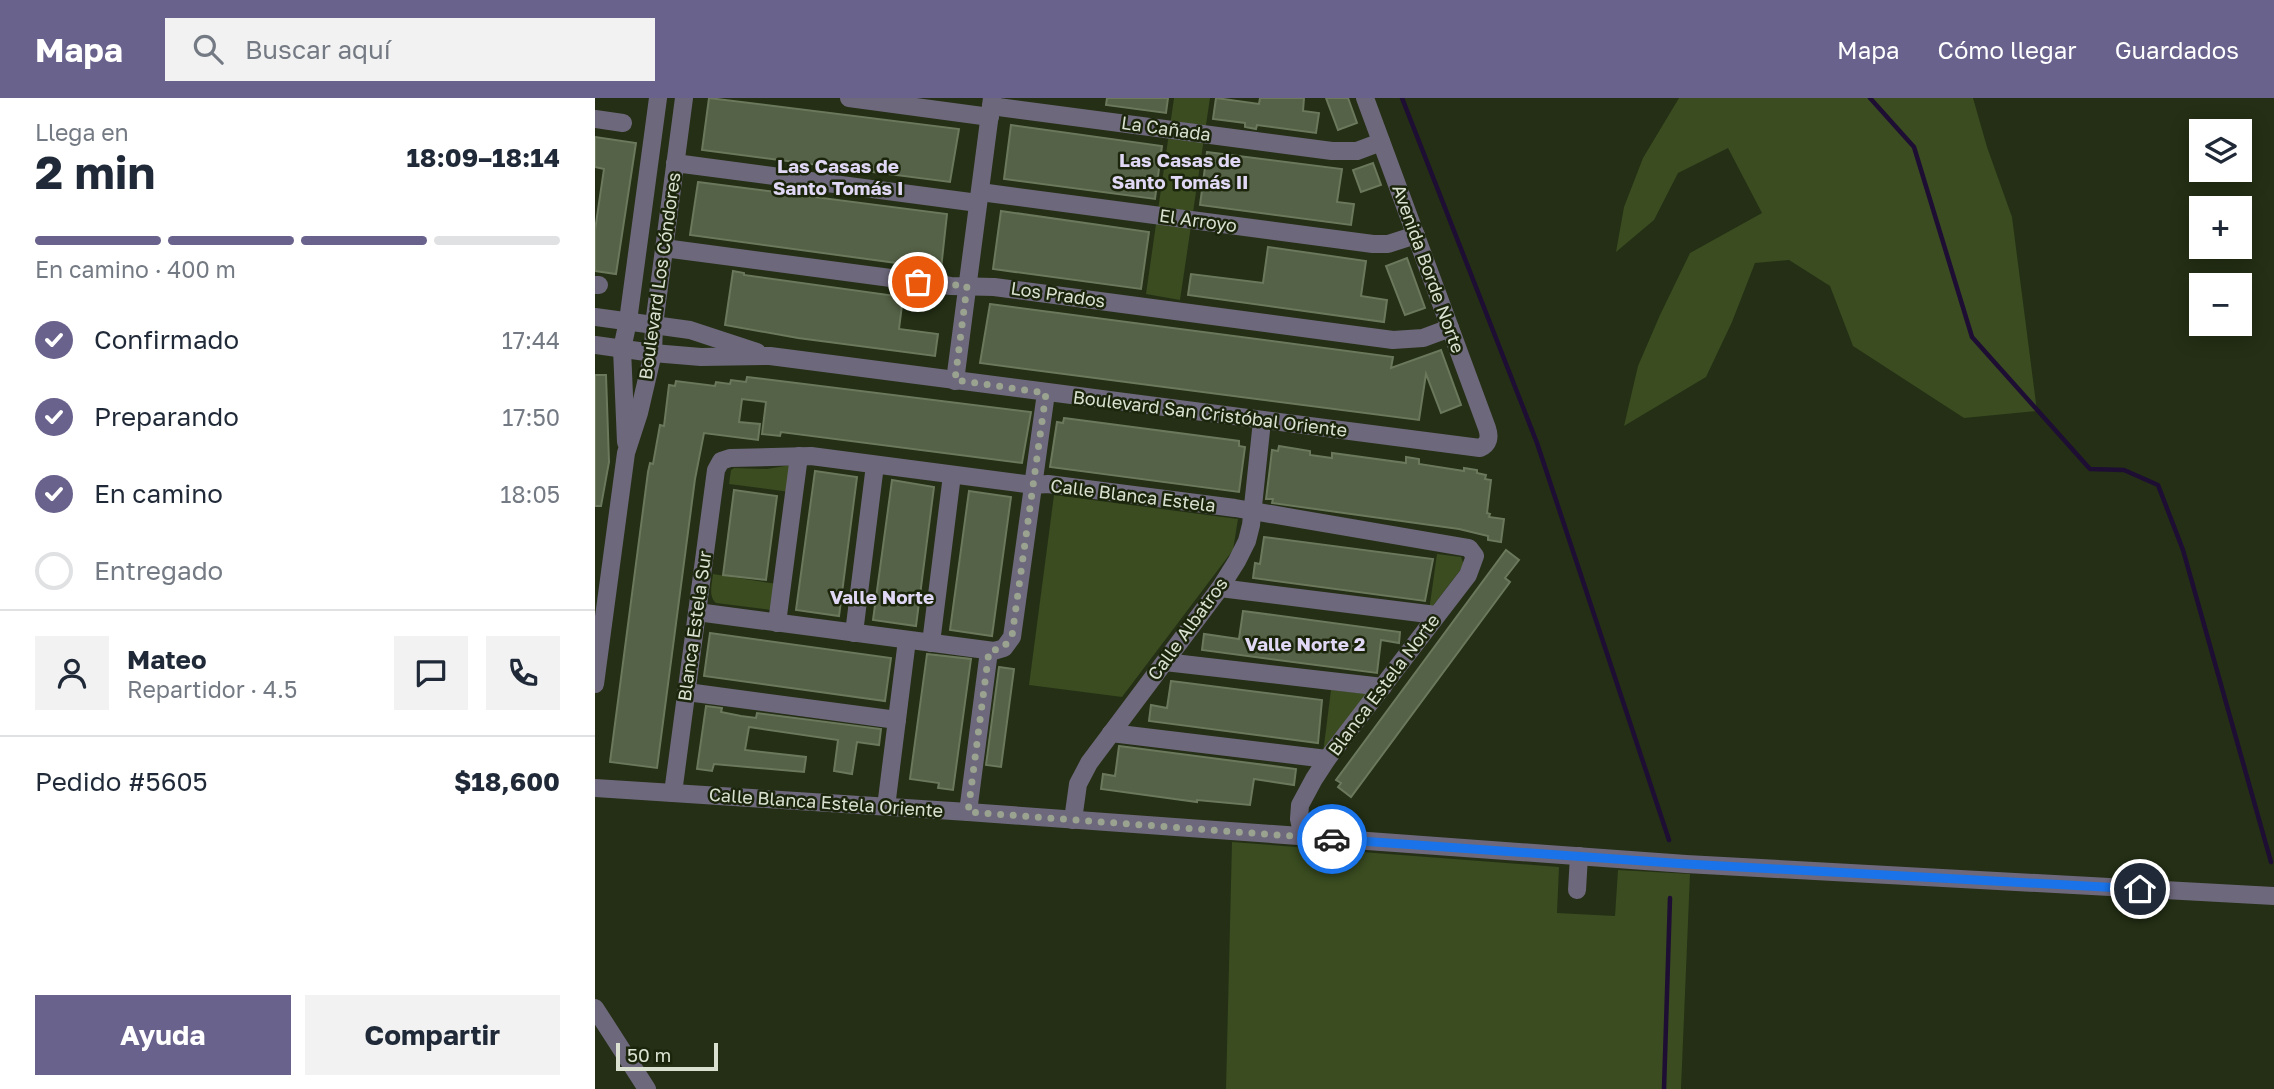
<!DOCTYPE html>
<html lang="es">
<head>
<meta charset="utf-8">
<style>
	body { margin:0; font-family:"Golos Text",sans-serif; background:#f2f2f3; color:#1f2937; height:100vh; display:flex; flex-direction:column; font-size:26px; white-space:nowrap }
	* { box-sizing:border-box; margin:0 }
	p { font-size:23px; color:#747a83 }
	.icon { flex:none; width:38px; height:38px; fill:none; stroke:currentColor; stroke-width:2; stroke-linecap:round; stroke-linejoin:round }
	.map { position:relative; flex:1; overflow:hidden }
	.sheet { display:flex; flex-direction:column; background:#fff; width:595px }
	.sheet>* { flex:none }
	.tools { position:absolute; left:1594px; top:21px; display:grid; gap:14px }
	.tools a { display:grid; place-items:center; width:63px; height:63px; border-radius:0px; background:#fff; box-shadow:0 4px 18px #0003; font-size:35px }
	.scale { position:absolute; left:21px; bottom:18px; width:102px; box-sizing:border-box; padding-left:7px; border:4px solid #dae1d1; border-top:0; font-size:19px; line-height:24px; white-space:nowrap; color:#dae1d1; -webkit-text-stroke:5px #1b250c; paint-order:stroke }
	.pin { position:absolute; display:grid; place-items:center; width:60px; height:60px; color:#fff; margin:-30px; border:4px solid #fff; border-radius:50%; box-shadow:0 2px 7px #0007 }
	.courier { position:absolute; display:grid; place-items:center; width:70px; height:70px; margin:-35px; border:5px solid #1a73e8; border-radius:50%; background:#fff; color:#222; box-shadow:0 2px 9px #0007 }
	.head em { font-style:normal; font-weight:700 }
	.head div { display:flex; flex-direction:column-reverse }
	.head { display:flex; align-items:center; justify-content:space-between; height:119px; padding:0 35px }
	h1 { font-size:46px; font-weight:700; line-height:52px }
	.bar { display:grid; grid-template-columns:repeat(4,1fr); gap:10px 7px; align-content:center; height:84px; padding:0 35px }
	.bar i { height:9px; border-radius:5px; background:#e0e1e3 }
	.bar .current { background:#68628c }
	.bar p { grid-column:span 4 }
	.line { display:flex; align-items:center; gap:18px; padding:0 35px; border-top:2px solid #e0e1e3 }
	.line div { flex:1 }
	.round { display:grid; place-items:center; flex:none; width:74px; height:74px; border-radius:0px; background:#f2f2f3 }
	ol { padding:0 35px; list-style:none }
	li { display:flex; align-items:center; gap:21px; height:77px }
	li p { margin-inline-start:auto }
	li .icon { padding:7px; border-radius:50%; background:#68628c; color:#fff; stroke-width:4 }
	li:last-child { color:#747a83 }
	li i { width:38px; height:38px; border:4px solid #e0e1e3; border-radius:50% }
	.primary-button { display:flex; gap:14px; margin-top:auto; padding:14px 35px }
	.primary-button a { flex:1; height:80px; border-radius:0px; background:#68628c; color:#fff; font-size:28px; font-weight:700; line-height:80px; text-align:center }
	.primary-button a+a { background:#f2f2f3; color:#1f2937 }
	header { display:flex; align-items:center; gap:42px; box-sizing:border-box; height:98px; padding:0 35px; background:#68628c; color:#fff }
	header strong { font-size:33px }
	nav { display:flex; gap:38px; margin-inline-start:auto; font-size:24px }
	.search { width:490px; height:63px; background:#f2f2f3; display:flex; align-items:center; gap:18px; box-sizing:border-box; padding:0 24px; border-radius:0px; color:#747a83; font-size:26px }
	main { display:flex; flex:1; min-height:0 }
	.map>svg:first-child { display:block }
	.green { fill:#3a4c20 }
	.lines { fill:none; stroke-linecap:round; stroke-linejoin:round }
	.stream { stroke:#1e0e34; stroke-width:4.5 }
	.building { fill:#566247; stroke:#6b785c; stroke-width:2 }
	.minor { stroke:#6e687c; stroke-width:18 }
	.done { stroke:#9aa38f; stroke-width:7; stroke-dasharray:0 12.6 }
	.route { stroke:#1a73e8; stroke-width:9 }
	.labels { text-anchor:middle; stroke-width:5; stroke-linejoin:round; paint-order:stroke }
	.street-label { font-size:18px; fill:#dae1d1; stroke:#1b250c }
	.neighbourhood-label { font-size:19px; font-weight:bold; fill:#e1d8f5; stroke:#1b250c }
</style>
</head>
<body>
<header>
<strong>Mapa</strong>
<div class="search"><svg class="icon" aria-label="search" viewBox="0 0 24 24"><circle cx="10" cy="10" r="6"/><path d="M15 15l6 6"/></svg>Buscar aquí</div>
<nav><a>Mapa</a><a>Cómo llegar</a><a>Guardados</a></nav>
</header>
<main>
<section class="sheet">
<div class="head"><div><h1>2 min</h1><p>Llega en</p></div><em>18:09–18:14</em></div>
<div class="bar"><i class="current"></i><i class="current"></i><i class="current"></i><i></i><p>En camino · 400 m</p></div>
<ol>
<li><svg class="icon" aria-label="check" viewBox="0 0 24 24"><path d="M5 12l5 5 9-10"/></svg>Confirmado<p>17:44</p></li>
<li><svg class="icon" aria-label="check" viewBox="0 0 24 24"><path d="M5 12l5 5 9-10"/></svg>Preparando<p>17:50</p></li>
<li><svg class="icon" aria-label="check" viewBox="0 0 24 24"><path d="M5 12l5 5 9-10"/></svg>En camino<p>18:05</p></li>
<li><i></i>Entregado</li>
</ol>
<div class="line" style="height:126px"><a class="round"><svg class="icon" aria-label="person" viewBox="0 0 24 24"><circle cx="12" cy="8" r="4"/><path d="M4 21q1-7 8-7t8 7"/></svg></a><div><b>Mateo</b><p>Repartidor · 4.5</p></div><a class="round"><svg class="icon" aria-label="chat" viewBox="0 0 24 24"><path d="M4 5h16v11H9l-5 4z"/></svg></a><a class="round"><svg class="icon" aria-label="phone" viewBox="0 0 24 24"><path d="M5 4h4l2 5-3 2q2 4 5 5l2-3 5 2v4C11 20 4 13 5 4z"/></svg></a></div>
<div class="line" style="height:91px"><div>Pedido #5605</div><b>$18,600</b></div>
<div class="primary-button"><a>Ayuda</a><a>Compartir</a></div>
</section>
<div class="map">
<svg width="1679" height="991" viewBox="0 0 1679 991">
	<rect width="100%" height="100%" fill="#242f15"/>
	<g class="green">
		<polygon points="579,0 615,0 585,202 551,196"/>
		<polygon points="1084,0 1378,0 1392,49 1417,119 1442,313 1369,320 1258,248 1235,188 1194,162 1160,165 1137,224 1111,279 1029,328 1043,268 1065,217 1095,155 1167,115 1133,50 1083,75 1059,122 1021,154 1029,109 1048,60"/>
		<polygon points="196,367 195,394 134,386 136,372 139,370 172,371"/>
		<polygon points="459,397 643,421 638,452 527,599 434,587"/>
		<polygon points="842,456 866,459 869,467 834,513"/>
		<path d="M118,476L182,486L176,512L121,505C113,498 117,486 118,476Z"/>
		<polygon points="736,592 773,596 728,655"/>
		<polygon points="637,744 964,769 962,815 1020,818 1023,772 1095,776 1086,991 631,991"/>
	</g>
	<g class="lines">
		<g class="stream">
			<polyline points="807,0 942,345 1074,742"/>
			<polyline points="1275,0 1319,49 1377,239 1495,371 1529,372 1563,387 1588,452 1676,764"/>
			<polyline points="1069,991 1075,800"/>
		</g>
	</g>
	<g class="building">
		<polygon points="114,0 364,31 355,84 107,52"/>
		<polygon points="512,0 573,0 571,15 511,7"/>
		<polygon points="621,0 664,6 665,0 709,0 708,13 724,15 721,35 662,27 661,31 650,29 650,25 618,21"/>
		<polygon points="731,0 753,0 762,25 743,32"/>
		<polygon points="416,27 567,48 560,101 409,81"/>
		<polygon points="0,39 41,45 21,176 0,173 0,132 9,71 0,69"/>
		<polygon points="612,54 747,71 742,104 759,106 756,127 605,107"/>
		<polygon points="778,65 786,87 766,94 758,72"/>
		<polygon points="103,84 352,116 346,171 95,137"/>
		<polygon points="406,113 554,134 546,191 398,171"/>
		<polygon points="673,149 771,163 766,198 792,202 789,224 593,197 596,176 668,185"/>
		<polygon points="812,160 830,210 810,217 791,168"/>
		<polygon points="138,173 149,175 149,177 308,199 304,231 343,236 340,258 203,240 130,227"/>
		<polygon points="395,206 798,259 796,270 846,252 866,307 846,315 831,276 824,322 385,265"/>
		<polygon points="0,277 11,277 14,364 6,408 0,408"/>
		<polygon points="152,279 436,314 427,365 186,334 185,338 167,336 171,304 147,301 144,324 165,326 163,342 109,335 100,381 62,670 15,664 53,374 55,365 58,366 65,327 69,328 74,287 80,288 81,283 120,288 121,284 135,286 136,282 151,284"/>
		<polygon points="469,320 644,343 644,348 650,349 644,394 455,369 462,324 468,325"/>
		<polygon points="684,348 715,353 715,357 737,360 737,355 811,365 811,359 824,361 824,366 869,373 869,370 882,372 882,375 891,377 890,381 896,382 892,415 895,416 894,419 909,421 906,444 893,442 893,438 864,431 677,405 678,401 671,401 675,369 677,352 683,353"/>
		<polygon points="220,373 262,379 244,518 201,512"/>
		<polygon points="297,382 339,389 321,528 278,522"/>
		<polygon points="139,392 182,398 171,482 128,477"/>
		<polygon points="374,393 416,399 397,538 355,532"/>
		<polygon points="669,439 838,461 830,503 658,480 660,465 665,466"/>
		<polygon points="911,452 924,462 910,480 915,484 756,699 743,689 746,685 741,682"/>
		<polygon points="648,513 805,534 804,545 786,542 782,575 607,552 609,536 644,541"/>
		<polygon points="115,535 296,560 290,603 109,578"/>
		<polygon points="332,556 376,561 358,692 343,690 344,685 315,681"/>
		<polygon points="404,569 419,571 406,669 391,667"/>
		<polygon points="576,583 727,602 723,645 554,623 556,607 572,610"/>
		<polygon points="111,608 127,610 126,614 146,618 161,620 162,615 286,631 284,647 262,644 257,676 239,673 243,642 154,629 150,652 211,659 209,674 119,666 117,673 102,671"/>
		<polygon points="524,648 701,671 699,687 659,681 655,707 602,702 602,704 506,691 508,676 520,678"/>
	</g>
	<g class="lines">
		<g class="minor">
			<polyline points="254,0 395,19"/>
			<polyline points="396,8 737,53 762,53 786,44"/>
			<polyline points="0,21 28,25"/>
			<polyline points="80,65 383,105"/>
			<polyline points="385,94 778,146 793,146 821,137"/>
			<polyline points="69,150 356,188 399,189 798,242 828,240 855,230"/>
			<polyline points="0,187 4,187"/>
			<polyline points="0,219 95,232 162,254"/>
			<path d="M0,247L58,255L106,259L175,258L885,350C894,346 895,339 892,330L770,0"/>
			<polyline points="360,283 397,0"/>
			<polyline points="31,344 27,251 33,223 63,0"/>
			<polyline points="625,490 841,517"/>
			<polyline points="102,514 399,553 409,550 417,539 451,295"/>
			<polyline points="182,525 204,358"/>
			<polyline points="259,535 280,367"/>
			<polyline points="336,545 357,377"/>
			<polyline points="570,564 788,589"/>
			<polyline points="0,586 31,355 44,315 58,255 59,227 89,0"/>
			<polyline points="92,594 302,622"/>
			<polyline points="516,635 732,661"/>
			<polyline points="0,690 373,714 1091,766 1679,798"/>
			<polyline points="78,695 121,372 126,363 135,360 216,358 438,387 453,386 640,410 874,450 880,458 873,477 732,661 719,681 705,707 704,721 708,739"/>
			<polyline points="291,709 312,542"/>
			<polyline points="373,714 394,553"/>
			<polyline points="478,722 483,686 494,665 625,490 642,463 652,443 656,427 667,323"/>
			<polyline points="982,792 984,758"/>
			<polyline points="0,910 52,991"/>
		</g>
	</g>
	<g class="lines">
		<polyline class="done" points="323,184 372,188 360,282 451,295 417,538 408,550 394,553 373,714 737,741"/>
		<polyline class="route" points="737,741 1091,766 1545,791"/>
	</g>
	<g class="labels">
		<g class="street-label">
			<text transform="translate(571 31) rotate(8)" y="6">La Cañada</text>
			<text transform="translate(603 123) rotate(8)" y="6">El Arroyo</text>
			<text transform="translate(833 171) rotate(70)" y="6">Avenida Borde Norte</text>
			<text transform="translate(65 178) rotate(-82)" y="6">Boulevard Los Cóndores</text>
			<text transform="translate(463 197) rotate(8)" y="6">Los Prados</text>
			<text transform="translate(615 316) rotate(7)" y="6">Boulevard San Cristóbal Oriente</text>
			<text transform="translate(538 398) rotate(7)" y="6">Calle Blanca Estela</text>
			<text transform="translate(100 528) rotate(-82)" y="6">Blanca Estela Sur</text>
			<text transform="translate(593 531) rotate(-54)" y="6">Calle Albatros</text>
			<text transform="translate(789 587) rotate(-53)" y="6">Blanca Estela Norte</text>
			<text transform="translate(231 705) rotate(4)" y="6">Calle Blanca Estela Oriente</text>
		</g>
		<g class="neighbourhood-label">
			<text x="585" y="69">Las Casas de<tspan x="585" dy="22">Santo Tomás II</tspan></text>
			<text x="243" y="75">Las Casas de<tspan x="243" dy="22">Santo Tomás I</tspan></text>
			<text x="287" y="506">Valle Norte</text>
			<text x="710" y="553">Valle Norte 2</text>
		</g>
	</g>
</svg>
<div class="tools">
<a><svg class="icon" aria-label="layers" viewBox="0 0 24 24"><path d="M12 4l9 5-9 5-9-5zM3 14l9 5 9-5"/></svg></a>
<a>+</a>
<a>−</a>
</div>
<div class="scale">50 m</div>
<div class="pin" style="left:323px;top:184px;background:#ea580c"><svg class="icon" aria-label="bag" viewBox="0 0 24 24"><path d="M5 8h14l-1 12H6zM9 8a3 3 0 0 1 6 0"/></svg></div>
<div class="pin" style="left:1545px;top:791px;background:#1f2937"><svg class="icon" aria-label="home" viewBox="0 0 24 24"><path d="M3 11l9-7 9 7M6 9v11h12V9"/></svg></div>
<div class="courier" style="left:737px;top:741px"><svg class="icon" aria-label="car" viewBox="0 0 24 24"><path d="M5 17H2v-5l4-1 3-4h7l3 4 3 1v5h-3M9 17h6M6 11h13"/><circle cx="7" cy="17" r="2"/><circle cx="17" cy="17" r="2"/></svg></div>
</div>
</main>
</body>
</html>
